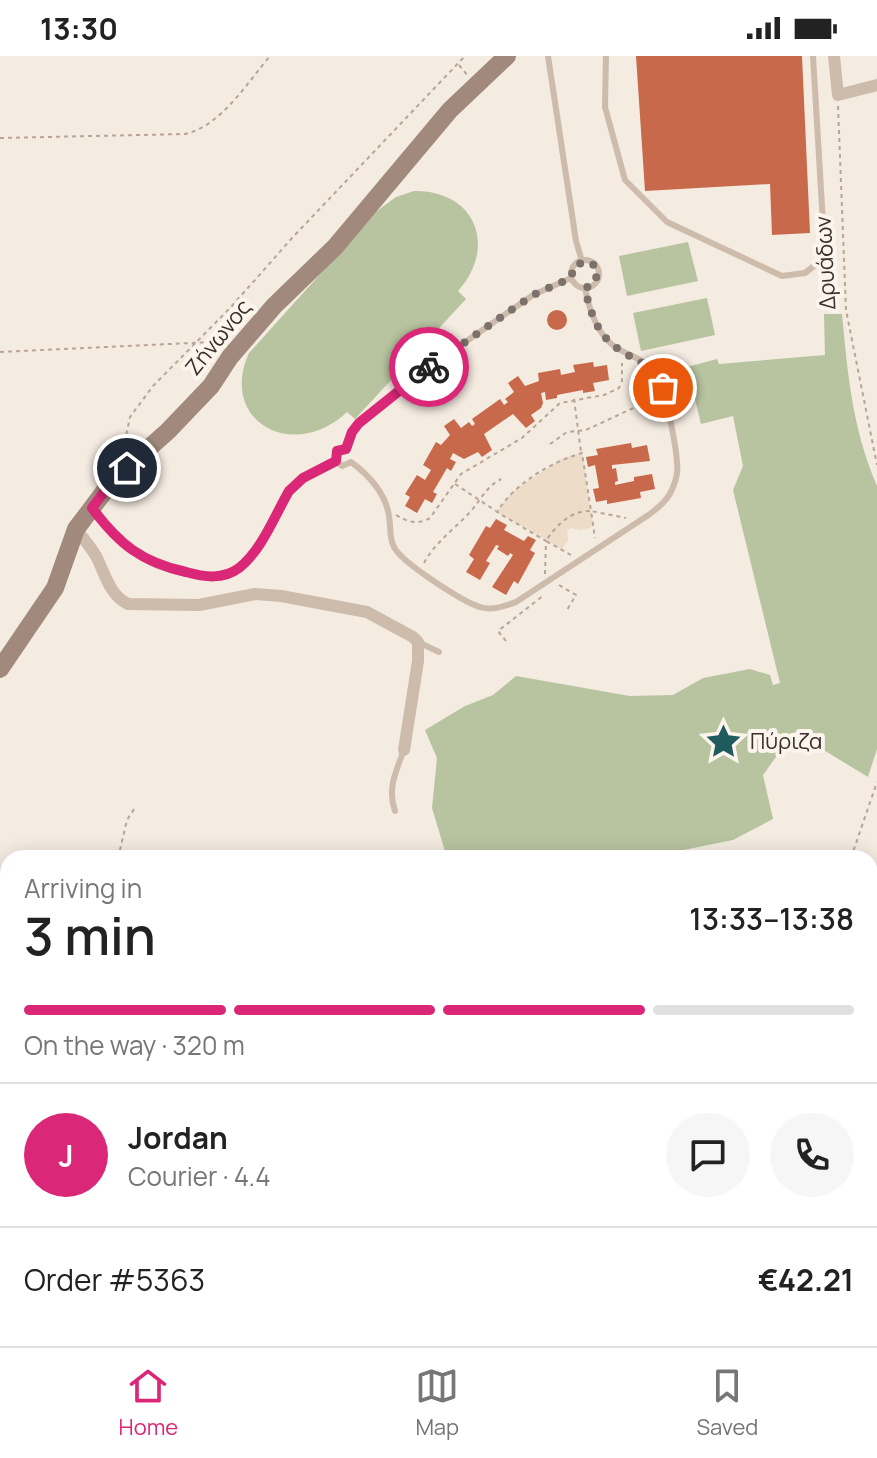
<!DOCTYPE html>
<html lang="en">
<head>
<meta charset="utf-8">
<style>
	body { margin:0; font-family:Manrope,sans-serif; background:#f6f6f6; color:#222; height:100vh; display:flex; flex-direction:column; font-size:30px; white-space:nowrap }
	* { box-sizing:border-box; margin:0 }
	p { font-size:26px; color:#767676 }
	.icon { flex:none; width:44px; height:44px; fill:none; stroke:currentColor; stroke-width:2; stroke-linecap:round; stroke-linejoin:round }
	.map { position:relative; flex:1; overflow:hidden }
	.drawer { position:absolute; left:0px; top:794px; width:878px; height:496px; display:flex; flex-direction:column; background:#fff; border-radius:24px 24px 0 0; box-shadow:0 4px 20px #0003 }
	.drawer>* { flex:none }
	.pin { position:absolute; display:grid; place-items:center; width:68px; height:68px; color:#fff; margin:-34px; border:4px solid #fff; border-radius:50%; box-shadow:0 2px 8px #0007 }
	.courier { position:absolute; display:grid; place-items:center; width:80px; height:80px; margin:-40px; border:6px solid #db2777; border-radius:50%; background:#fff; color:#222; box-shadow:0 2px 10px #0007 }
	.overview em { font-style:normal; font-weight:600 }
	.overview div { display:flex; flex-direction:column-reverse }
	.overview { display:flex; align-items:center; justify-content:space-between; height:136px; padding:0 24px }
	h1 { font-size:52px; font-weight:600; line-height:60px }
	.bar { display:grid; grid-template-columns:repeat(4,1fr); gap:12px 8px; align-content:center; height:96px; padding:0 24px }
	.bar i { height:10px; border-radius:6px; background:#e0e0e0 }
	.bar .selected { background:#db2777 }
	.bar p { grid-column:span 4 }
	.line { display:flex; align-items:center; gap:20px; padding:0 24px; border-top:2px solid #e0e0e0 }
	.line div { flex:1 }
	.round { display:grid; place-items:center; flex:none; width:84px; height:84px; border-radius:42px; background:#f6f6f6 }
	.status { display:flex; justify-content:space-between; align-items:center; height:56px; padding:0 40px; background:#fff; direction:ltr }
	.status svg { height:22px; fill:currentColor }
	.dock { display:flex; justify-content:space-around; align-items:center; height:112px; border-top:2px solid #e0e0e0; background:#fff; font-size:22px; color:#767676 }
	.dock a { display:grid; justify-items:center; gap:4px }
	.dock .selected { color:#db2777 }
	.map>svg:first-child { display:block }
	.green { fill:#b8c4a0 }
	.plaza { fill:#ecdcc8 }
	.building { fill:#c8694b }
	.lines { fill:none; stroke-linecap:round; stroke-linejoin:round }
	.path { stroke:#b9a596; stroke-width:2; stroke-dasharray:4 4; stroke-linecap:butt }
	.lane { stroke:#cdbbac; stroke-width:6 }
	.street { stroke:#cdbbac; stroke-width:12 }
	.secondary { stroke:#a18a7d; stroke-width:18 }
	.done { stroke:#7c716b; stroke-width:8; stroke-dasharray:0 14.4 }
	.route { stroke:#db2777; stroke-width:10 }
	.labels { text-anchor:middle; stroke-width:8; stroke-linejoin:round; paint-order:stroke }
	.street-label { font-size:22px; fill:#3b302b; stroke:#fbf5ee }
	.poi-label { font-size:22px; fill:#3b302b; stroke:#fbf5ee; text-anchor:start }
</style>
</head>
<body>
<div class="status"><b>13:30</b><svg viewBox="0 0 49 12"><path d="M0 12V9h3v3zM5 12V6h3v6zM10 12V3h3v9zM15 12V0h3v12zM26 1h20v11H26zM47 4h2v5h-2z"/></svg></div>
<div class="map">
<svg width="877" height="1290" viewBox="0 0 877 1290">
	<rect width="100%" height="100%" fill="#f4ebe1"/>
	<g class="green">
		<path d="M414,135C475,134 498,190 458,235L466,243L355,363L347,356C293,407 218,365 249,297L377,155L396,141Z"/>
		<polygon points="688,186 698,225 627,240 619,200"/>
		<polygon points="707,242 715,279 641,295 633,257"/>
		<path d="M824,258H842C848,320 852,371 877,430V693L868,721L794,676L763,719L773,763L733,784L664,798V802H447L432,752L437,702L425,674L465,650L493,639L516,620L630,640L673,639L703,622L750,613L770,619L773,629L780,627L733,434L743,410L733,360L701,368L687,311L717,303L719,308L825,299Z"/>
		<polygon points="221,1282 392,1282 394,1290 223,1290"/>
	</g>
	<polygon class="plaza" points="582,397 593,471 580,474 571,472 567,475 568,484 562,493 497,456 512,436 563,402"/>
	<g class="building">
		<polygon points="636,0 802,0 810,177 772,179 770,128 645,135"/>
		<circle cx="557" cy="264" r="10"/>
		<polygon points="593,306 594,311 607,309 609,324 593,327 595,335 583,337 583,334 557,339 557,342 546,344 545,336 541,337 543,347 541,352 531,359 535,365 526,372 513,358 484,378 492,394 482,401 478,396 464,403 453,397 450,403 456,406 451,415 447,412 433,436 437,438 432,447 425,443 417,457 405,450 410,441 405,438 417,419 425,424 431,414 423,409 436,386 441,389 450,379 444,370 454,363 461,372 469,366 472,370 475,368 472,363 500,343 504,349 508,346 505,343 514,336 508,327 518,320 525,330 539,325 538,317 560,313 561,319 575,316 573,309"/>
		<polygon points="631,387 632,392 647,389 650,405 612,409 612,413 616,412 618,425 615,426 615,429 634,425 634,421 652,418 655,433 640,436 641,442 607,448 607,444 596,446 593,433 599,432 595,409 588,411 586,401 598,399 596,393"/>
		<polygon points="496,463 507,469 504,474 524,485 528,480 536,484 530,494 535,497 518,528 514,525 506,539 492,531 513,499 510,497 508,500 497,493 499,490 496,489 486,505 490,507 480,524 466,516 474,503 469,499 486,470 490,472"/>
	</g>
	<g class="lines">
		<g class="path">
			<polyline points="459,9 468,20"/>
			<polyline points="838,50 846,254 877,409"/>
			<path d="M0,82L185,78C221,70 247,27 270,0"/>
			<polyline points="0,296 213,286 226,282"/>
			<polyline points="670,336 692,329"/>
			<polyline points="574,343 581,396"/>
			<polyline points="550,388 567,376 586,374 657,341"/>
			<polyline points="123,394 130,361 153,330 231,251 292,182 465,0"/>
			<polyline points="455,428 496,455"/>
			<path d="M396,459C407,466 418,469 430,462L461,418L522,382L560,347L604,339L619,332L622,325V307"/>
			<path d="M571,499L546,485C556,469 572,454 591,455L595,482"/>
			<path d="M424,507C435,486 455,473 471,455C482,442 486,431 501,423"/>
			<path d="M545,518L546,485L497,456C514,428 551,406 582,397L591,455L626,462"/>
			<polyline points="559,529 576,539 567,554"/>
			<polyline points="506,585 498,575 544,539"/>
			<polyline points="118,802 127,764 136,750"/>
			<polyline points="851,802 877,726"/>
		</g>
		<g class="lane">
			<polyline points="548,0 576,185 582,205"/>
			<polyline points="606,0 605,51 625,124 667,166 782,220 805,217 818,207 824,184 813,0"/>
			<circle cx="585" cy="218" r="14"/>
			<polyline points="336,405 337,395 346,393 352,376 359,367 412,323 533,239 571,222"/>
			<path d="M94,456C109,475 128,494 149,506C172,517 217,528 239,512C262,495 275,459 289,435L303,422L336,405L342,410L351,406C369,419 386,438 389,460C391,471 389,482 394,491C401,506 463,546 480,551C492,555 505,550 516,546L650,458C660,450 669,443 673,431C676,424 678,414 677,407C676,389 665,331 656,318C646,303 629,300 615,291C597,278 589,253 585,232"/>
			<polyline points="418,586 439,596"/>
			<path d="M395,755C387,733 396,715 404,694"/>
		</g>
		<g class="street">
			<polyline points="834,0 838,39 877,29"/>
			<path d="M76,473C83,482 90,490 96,500C105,517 109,539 128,548L199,549L255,538L281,540L367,556L413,581L418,586V605L404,694"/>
			<polyline points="0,1092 8,1090"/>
			<polyline points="581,1282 585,1290"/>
			<polyline points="853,1282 858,1290"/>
			<polyline points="748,1290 760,1282"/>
		</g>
		<polyline class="secondary" points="0,613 55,532 76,473 113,424 168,375 211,330 230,301 274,250 335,191 450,54 507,0"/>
	</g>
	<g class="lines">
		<path class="done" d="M429,311L533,239L571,222L574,210L586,205L594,209L598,217L593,229L585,232C589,252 596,275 612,288C633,306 649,303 663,332"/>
		<path class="route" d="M127,412L113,424L92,452C119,488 141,506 186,516C204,521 223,524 239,512C262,494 275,459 289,435L303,422L336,405L337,395L346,393L352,376L359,367L429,311"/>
	</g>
	<defs>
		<symbol id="sight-bare" viewBox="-9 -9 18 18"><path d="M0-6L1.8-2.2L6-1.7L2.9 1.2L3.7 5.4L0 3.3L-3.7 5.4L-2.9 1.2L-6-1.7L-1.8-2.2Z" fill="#1f5a5e" stroke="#fbf5ee" stroke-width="2.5" paint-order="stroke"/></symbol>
	</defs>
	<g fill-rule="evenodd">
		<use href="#sight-bare" x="698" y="660" width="51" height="51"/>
	</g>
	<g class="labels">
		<g class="street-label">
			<text transform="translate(825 207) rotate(-93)" y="8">Δρυάδων</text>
			<text transform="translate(218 281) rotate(-51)" y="8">Ζήνωνος</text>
		</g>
		<g class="poi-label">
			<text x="750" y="693">Πύριζα</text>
		</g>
	</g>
</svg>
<div class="pin" style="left:663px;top:332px;background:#ea580c"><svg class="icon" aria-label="bag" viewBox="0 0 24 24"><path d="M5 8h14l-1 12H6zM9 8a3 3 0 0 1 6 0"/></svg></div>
<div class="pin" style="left:127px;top:412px;background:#1f2937"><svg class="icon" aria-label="home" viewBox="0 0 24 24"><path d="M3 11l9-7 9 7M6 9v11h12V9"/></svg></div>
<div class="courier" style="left:429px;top:311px"><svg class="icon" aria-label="bike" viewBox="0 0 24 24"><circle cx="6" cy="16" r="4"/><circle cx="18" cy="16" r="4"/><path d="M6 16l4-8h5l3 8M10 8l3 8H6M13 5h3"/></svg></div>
<section class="drawer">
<div class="overview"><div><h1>3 min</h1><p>Arriving in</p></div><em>13:33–13:38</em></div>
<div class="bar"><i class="selected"></i><i class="selected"></i><i class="selected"></i><i></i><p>On the way · 320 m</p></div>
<div class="line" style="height:144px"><b class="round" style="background:#db2777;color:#fff">J</b><div><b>Jordan</b><p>Courier · 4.4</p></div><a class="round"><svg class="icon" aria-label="chat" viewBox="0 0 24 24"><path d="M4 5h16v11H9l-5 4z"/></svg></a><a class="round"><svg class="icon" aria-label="phone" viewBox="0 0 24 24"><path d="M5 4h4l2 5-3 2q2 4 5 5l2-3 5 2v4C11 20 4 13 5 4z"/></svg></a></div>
<div class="line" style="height:104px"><div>Order #5363</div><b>€42.21</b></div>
</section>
</div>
<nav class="dock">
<a class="selected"><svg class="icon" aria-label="home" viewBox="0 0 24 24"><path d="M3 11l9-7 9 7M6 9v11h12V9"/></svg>Home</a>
<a><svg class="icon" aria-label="map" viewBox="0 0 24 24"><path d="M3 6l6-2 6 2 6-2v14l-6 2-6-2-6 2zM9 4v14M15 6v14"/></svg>Map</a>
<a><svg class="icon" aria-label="saved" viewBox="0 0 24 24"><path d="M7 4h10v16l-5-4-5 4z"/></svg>Saved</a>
</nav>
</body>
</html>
